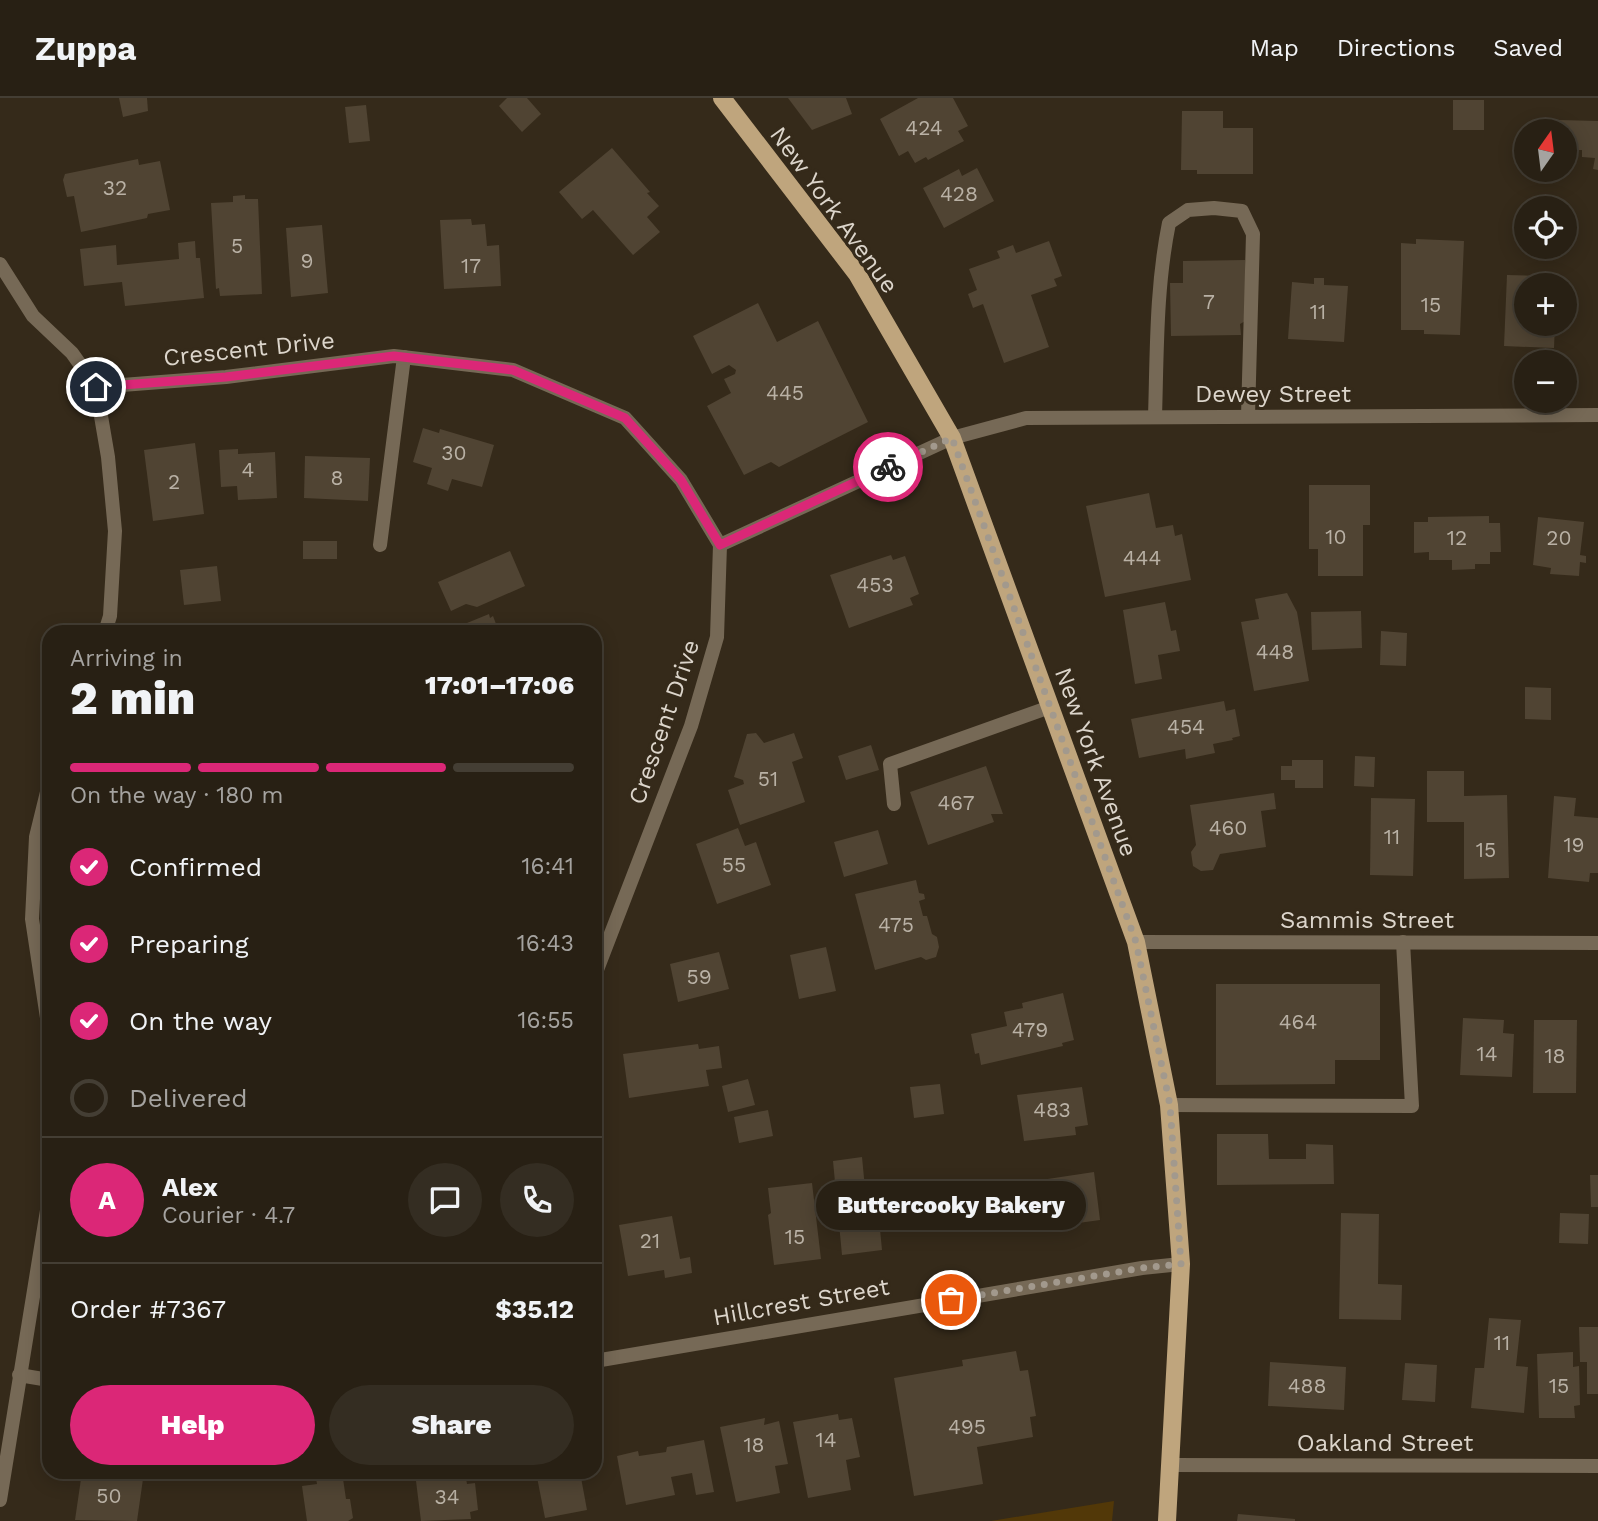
<!DOCTYPE html>
<html lang="en">
<head>
<meta charset="utf-8">
<style>
	body { margin:0; font-family:"Work Sans",sans-serif; background:#342d22; color:#f1f3f6; height:100vh; display:flex; flex-direction:column; font-size:26px; white-space:nowrap }
	* { box-sizing:border-box; margin:0 }
	p { font-size:23px; color:#a5a3a0 }
	.icon { flex:none; width:38px; height:38px; fill:none; stroke:currentColor; stroke-width:2; stroke-linecap:round; stroke-linejoin:round }
	.map { position:relative; flex:1; overflow:hidden }
	.side { position:absolute; left:42px; top:527px; width:560px; height:854px; display:flex; flex-direction:column; background:#282014; border-radius:21px; box-shadow:0 4px 18px #0003,0 0 0 2px #443e34 }
	.side>* { flex:none }
	.needle { width:46px; rotate:14deg }
	.controls { position:absolute; left:1514px; top:21px; display:grid; gap:14px }
	.controls a { display:grid; place-items:center; width:63px; height:63px; border-radius:50%; background:#282014; box-shadow:0 4px 18px #0003,0 0 0 2px #443e34; font-size:35px }
	.pin { position:absolute; display:grid; place-items:center; width:60px; height:60px; color:#fff; margin:-30px; border:4px solid #fff; border-radius:50%; box-shadow:0 2px 7px #0007 }
	.courier { position:absolute; display:grid; place-items:center; width:70px; height:70px; margin:-35px; border:5px solid #db2777; border-radius:50%; background:#fff; color:#222; box-shadow:0 2px 9px #0007 }
	.bubble { position:absolute; height:49px; border-radius:24px; background:#282014; box-shadow:0 4px 18px #0003,0 0 0 2px #443e34; font-size:23px; font-weight:800; line-height:49px; text-align:center }
	.head em { font-style:normal; font-weight:800 }
	.head div { display:flex; flex-direction:column-reverse }
	.head { display:flex; align-items:center; justify-content:space-between; height:119px; padding:0 28px }
	h1 { font-size:46px; font-weight:800; line-height:52px }
	.bar { display:grid; grid-template-columns:repeat(4,1fr); gap:10px 7px; align-content:center; height:84px; padding:0 28px }
	.bar i { height:9px; border-radius:5px; background:#443e34 }
	.bar .active { background:#db2777 }
	.bar p { grid-column:span 4 }
	.line { display:flex; align-items:center; gap:18px; padding:0 28px; border-top:2px solid #443e34 }
	.line div { flex:1 }
	.round { display:grid; place-items:center; flex:none; width:74px; height:74px; border-radius:37px; background:#342d22 }
	ol { padding:0 28px; list-style:none }
	li { display:flex; align-items:center; gap:21px; height:77px }
	li p { margin-inline-start:auto }
	li .icon { padding:7px; border-radius:50%; background:#db2777; color:#fff; stroke-width:4 }
	li:last-child { color:#a5a3a0 }
	li i { width:38px; height:38px; border:4px solid #443e34; border-radius:50% }
	.cta { display:flex; gap:14px; margin-top:auto; padding:14px 28px }
	.cta a { flex:1; height:80px; border-radius:42px; background:#db2777; color:#fff; font-size:28px; font-weight:800; line-height:80px; text-align:center }
	.cta a+a { background:#342d22; color:#f1f3f6 }
	header { display:flex; align-items:center; gap:42px; box-sizing:border-box; height:98px; padding:0 35px; background:#282014; border-bottom:2px solid #443e34 }
	header strong { font-size:33px }
	nav { display:flex; gap:38px; margin-inline-start:auto; font-size:24px }
	.map>svg:first-child { display:block }
	.green { fill:#523808 }
	.building { fill:#504433 }
	.lines { fill:none; stroke-linecap:round; stroke-linejoin:round }
	.lane { stroke:#766956; stroke-width:14 }
	.street { stroke:#766956; stroke-width:14 }
	.primary { stroke:#bfa57d; stroke-width:18 }
	.done { stroke:#a2998d; stroke-width:7; stroke-dasharray:0 12.6 }
	.route { stroke:#db2777; stroke-width:9 }
	.labels { text-anchor:middle; stroke-width:6; stroke-linejoin:round; paint-order:stroke }
	.number-label { font-size:21px; fill:#b9b1a5 }
	.street-label { font-size:24px; fill:#dcd5cb; stroke:#352a1a }
</style>
</head>
<body>
<header>
<strong>Zuppa</strong>
<nav><a>Map</a><a>Directions</a><a>Saved</a></nav>
</header>
<div class="map">
<svg width="1598" height="1423" viewBox="0 0 1598 1423">
	<rect width="100%" height="100%" fill="#352a1a"/>
	<polygon class="green" points="1114,1403 1112,1423 991,1423"/>
	<g class="building">
		<polygon points="119,0 147,0 148,13 123,19"/>
		<polygon points="507,0 527,0 541,16 522,34 499,8"/>
		<polygon points="788,0 846,0 852,16 812,32"/>
		<polygon points="918,0 953,0 968,28 958,33 964,43 928,62 926,59 915,65 908,53 899,58 880,21"/>
		<rect x="1453" y="2" width="31" height="30"/>
		<polygon points="366,7 370,43 349,45 345,9"/>
		<polygon points="1182,13 1223,13 1223,30 1253,30 1253,76 1197,76 1197,72 1181,72"/>
		<polygon points="1559,22 1598,23 1598,72 1593,71 1595,60 1582,59 1582,52 1564,52 1564,33 1558,33"/>
		<polygon points="612,50 650,94 647,95 659,108 647,119 660,134 633,157 593,112 582,121 559,94"/>
		<polygon points="138,61 139,67 160,63 170,112 148,116 147,120 81,134 74,98 67,99 63,82 65,76"/>
		<polygon points="977,70 994,103 944,130 923,90 959,71 962,78"/>
		<polygon points="245,97 245,101 258,101 262,196 220,198 219,190 216,191 211,105 233,104 233,98"/>
		<polygon points="471,121 472,127 485,126 487,148 499,147 501,188 444,191 440,122"/>
		<polygon points="322,127 328,195 291,199 286,130"/>
		<polygon points="1416,141 1464,143 1460,237 1424,236 1424,232 1401,232 1401,145 1416,146"/>
		<polygon points="195,143 196,160 200,160 204,200 125,208 122,184 84,188 80,151 116,147 117,167 179,161 178,145"/>
		<polygon points="1049,143 1062,178 1054,181 1057,188 1031,197 1049,249 1004,265 983,206 973,210 968,196 977,192 969,171 1000,160 997,153 1013,147 1016,155"/>
		<polygon points="1245,162 1247,222 1240,226 1241,237 1171,238 1170,185 1183,185 1183,163"/>
		<polygon points="1507,177 1547,178 1546,187 1526,187 1526,226 1555,226 1554,250 1504,248"/>
		<polygon points="1314,180 1324,180 1324,187 1348,188 1344,244 1288,241 1292,184 1314,186"/>
		<polygon points="758,205 777,244 818,223 868,324 779,369 771,364 744,377 707,308 731,295 724,281 735,276 736,272 729,267 712,276 693,238"/>
		<polygon points="423,330 439,335 440,331 494,347 482,389 452,381 448,393 427,386 432,370 413,364"/>
		<polygon points="195,345 204,416 153,423 144,352"/>
		<polygon points="238,351 238,356 275,354 277,400 238,402 237,388 221,389 219,352"/>
		<polygon points="305,358 370,360 368,403 304,400"/>
		<polygon points="1309,387 1370,387 1370,427 1363,427 1363,478 1318,478 1318,451 1309,451"/>
		<polygon points="1149,395 1156,430 1173,427 1175,438 1182,436 1191,482 1105,499 1086,408"/>
		<polygon points="1489,418 1489,425 1500,425 1501,454 1490,454 1490,466 1475,466 1475,471 1452,472 1452,462 1429,462 1429,454 1414,455 1414,424 1428,424 1428,419"/>
		<polygon points="1538,419 1584,424 1580,457 1586,458 1586,465 1580,464 1579,478 1550,476 1551,470 1533,467"/>
		<rect x="303" y="443" width="34" height="18"/>
		<polygon points="510,453 525,488 477,509 466,506 451,513 438,484"/>
		<polygon points="891,457 893,462 905,458 919,496 910,500 913,507 849,530 830,477"/>
		<polygon points="217,468 221,503 184,507 180,472"/>
		<polygon points="1287,495 1297,514 1309,583 1254,593 1241,524 1259,521 1255,501"/>
		<polygon points="1165,504 1171,533 1176,532 1180,553 1158,557 1162,581 1135,586 1123,512"/>
		<polygon points="1361,513 1362,550 1312,552 1311,514"/>
		<polygon points="489,516 490,520 493,518 499,534 445,534"/>
		<polygon points="1381,533 1407,535 1406,568 1380,567"/>
		<polygon points="1525,589 1551,590 1551,622 1525,621"/>
		<polygon points="1224,603 1226,613 1235,611 1240,638 1232,640 1233,642 1213,646 1215,655 1186,661 1185,651 1139,660 1131,621"/>
		<polygon points="756,635 764,645 794,635 803,660 792,664 805,704 740,727 728,692 744,686 743,682 734,679 747,636"/>
		<polygon points="871,647 879,672 846,682 838,658"/>
		<polygon points="1355,658 1375,659 1374,689 1354,688"/>
		<polygon points="1292,662 1323,662 1323,690 1295,690 1295,682 1281,682 1281,668 1292,668"/>
		<polygon points="986,668 1003,716 991,716 994,724 928,747 910,694"/>
		<polygon points="1427,673 1464,673 1464,698 1507,697 1509,780 1464,781 1464,724 1427,724"/>
		<polygon points="1274,695 1276,711 1261,713 1266,749 1220,756 1213,772 1201,773 1193,768 1191,754 1196,747 1190,707"/>
		<polygon points="1554,698 1576,700 1574,718 1598,720 1598,775 1590,775 1589,784 1548,780"/>
		<polygon points="1371,700 1415,701 1413,778 1370,777"/>
		<polygon points="738,730 745,748 756,744 771,787 717,806 696,746"/>
		<polygon points="878,732 888,766 844,779 834,744"/>
		<polygon points="916,782 919,795 924,796 925,801 919,803 923,818 927,818 932,836 937,839 939,849 936,859 926,862 921,859 875,872 855,796"/>
		<polygon points="826,849 836,893 799,901 790,857"/>
		<polygon points="719,854 729,891 678,904 670,866"/>
		<polygon points="1216,886 1380,886 1380,962 1335,962 1335,986 1216,987"/>
		<polygon points="1063,895 1074,942 1062,945 1063,948 981,967 979,955 975,956 971,936 1007,928 1004,914 1023,910 1022,905"/>
		<polygon points="1463,920 1504,922 1503,935 1514,936 1512,979 1460,977"/>
		<polygon points="1534,922 1577,922 1576,995 1533,995"/>
		<polygon points="698,946 699,951 719,948 722,970 706,972 709,988 629,1000 623,956"/>
		<polygon points="748,981 755,1007 728,1014 722,988"/>
		<polygon points="940,986 944,1016 914,1020 910,989"/>
		<polygon points="1082,989 1088,1027 1075,1029 1076,1037 1024,1043 1017,997"/>
		<polygon points="768,1012 773,1038 739,1045 734,1019"/>
		<polygon points="1217,1036 1268,1036 1269,1061 1306,1061 1306,1046 1333,1047 1334,1086 1217,1087"/>
		<polygon points="862,1059 866,1101 877,1100 882,1152 842,1157 833,1063"/>
		<polygon points="1094,1074 1100,1122 1014,1134 1008,1087"/>
		<polygon points="1590,1077 1598,1077 1598,1109 1591,1109"/>
		<polygon points="925,1082 929,1110 902,1114 898,1086"/>
		<polygon points="812,1085 821,1161 774,1167 768,1117 771,1115 768,1090"/>
		<polygon points="1341,1115 1379,1116 1378,1186 1402,1187 1401,1222 1339,1221"/>
		<polygon points="1560,1115 1589,1116 1588,1146 1559,1145"/>
		<polygon points="672,1118 680,1161 690,1159 692,1175 665,1180 664,1172 628,1178 619,1127"/>
		<polygon points="1489,1220 1521,1222 1516,1268 1528,1269 1524,1315 1471,1310 1475,1270 1484,1270"/>
		<polygon points="1579,1229 1598,1229 1598,1296 1587,1296 1587,1264 1580,1264"/>
		<polygon points="1016,1253 1020,1273 1028,1272 1036,1318 1030,1319 1033,1339 977,1349 983,1386 914,1398 894,1280 963,1268 962,1262"/>
		<polygon points="1573,1254 1573,1269 1579,1268 1580,1307 1574,1308 1575,1320 1539,1320 1537,1256"/>
		<polygon points="1270,1264 1346,1269 1344,1312 1268,1308"/>
		<polygon points="1405,1265 1437,1267 1435,1304 1402,1302"/>
		<polygon points="838,1316 839,1322 852,1320 860,1359 846,1362 851,1392 808,1400 793,1324"/>
		<polygon points="765,1320 764,1327 779,1323 788,1366 775,1368 780,1395 736,1404 720,1329"/>
		<polygon points="704,1342 714,1394 696,1397 692,1375 671,1379 675,1397 626,1407 617,1358 638,1353 639,1358 666,1354 667,1349"/>
		<polygon points="82,1374 144,1374 137,1423 75,1422"/>
		<polygon points="342,1374 346,1401 350,1401 353,1420 348,1423 307,1423 302,1388 317,1386 315,1375"/>
		<polygon points="428,1374 465,1374 467,1386 475,1385 478,1412 470,1414 471,1421 421,1423 415,1375"/>
		<polygon points="536,1374 580,1374 587,1412 545,1420"/>
		<polygon points="1238,1416 1295,1421 1295,1423 1237,1423"/>
	</g>
	<g class="lines">
		<g class="lane">
			<path d="M1155,319C1157,254 1156,189 1169,125L1188,112L1214,110L1242,113L1253,136L1248,318"/>
			<polyline points="380,447 404,259"/>
			<polyline points="894,706 890,666 1050,609"/>
			<polyline points="1169,1007 1412,1008 1403,844"/>
		</g>
		<g class="street">
			<polyline points="0,166 33,218 72,255 96,289 108,359 115,433 110,518 105,534"/>
			<polyline points="96,289 226,279 394,258 513,272 625,320 681,382 720,447 717,539 691,628 595,877"/>
			<polyline points="720,447 952,340 1026,320 1598,317"/>
			<polyline points="49,686 36,739 32,821 49,933"/>
			<polyline points="1136,844 1598,845"/>
			<polyline points="595,1263 1142,1170 1181,1166"/>
			<polyline points="19,1277 49,1282"/>
			<polyline points="1172,1367 1598,1368"/>
			<polyline points="0,1402 49,1100"/>
		</g>
		<polyline class="primary" points="722,0 857,176 952,340 1136,844 1169,1007 1181,1166 1167,1423"/>
	</g>
	<g class="lines">
		<polyline class="done" points="888,369 952,340 1136,844 1170,1007 1181,1166 1142,1170 951,1202"/>
		<polyline class="route" points="96,289 226,279 394,258 513,272 625,320 681,382 720,447 888,369"/>
	</g>
	<g class="labels">
		<g class="number-label">
			<text x="924" y="37">424</text>
			<text x="115" y="97">32</text>
			<text x="959" y="103">428</text>
			<text x="237" y="155">5</text>
			<text x="307" y="170">9</text>
			<text x="471" y="175">17</text>
			<text x="1209" y="211">7</text>
			<text x="1431" y="214">15</text>
			<text x="1318" y="221">11</text>
			<text x="785" y="302">445</text>
			<text x="454" y="362">30</text>
			<text x="248" y="379">4</text>
			<text x="337" y="387">8</text>
			<text x="174" y="391">2</text>
			<text x="1336" y="446">10</text>
			<text x="1457" y="447">12</text>
			<text x="1559" y="447">20</text>
			<text x="1142" y="467">444</text>
			<text x="875" y="494">453</text>
			<text x="1275" y="561">448</text>
			<text x="1186" y="636">454</text>
			<text x="768" y="688">51</text>
			<text x="956" y="712">467</text>
			<text x="1228" y="737">460</text>
			<text x="1392" y="746">11</text>
			<text x="1574" y="754">19</text>
			<text x="1486" y="759">15</text>
			<text x="734" y="774">55</text>
			<text x="896" y="834">475</text>
			<text x="699" y="886">59</text>
			<text x="1298" y="931">464</text>
			<text x="1030" y="939">479</text>
			<text x="1487" y="963">14</text>
			<text x="1555" y="965">18</text>
			<text x="1052" y="1019">483</text>
			<text x="795" y="1146">15</text>
			<text x="650" y="1150">21</text>
			<text x="1502" y="1252">11</text>
			<text x="1307" y="1295">488</text>
			<text x="1559" y="1295">15</text>
			<text x="967" y="1336">495</text>
			<text x="826" y="1349">14</text>
			<text x="754" y="1354">18</text>
			<text x="109" y="1405">50</text>
			<text x="447" y="1406">34</text>
		</g>
		<g class="street-label">
			<text transform="translate(834 112) rotate(54)" y="8">New York Avenue</text>
			<text transform="translate(249 251) rotate(-6)" y="8">Crescent Drive</text>
			<text x="1273" y="304">Dewey Street</text>
			<text transform="translate(664 624) rotate(-71)" y="8">Crescent Drive</text>
			<text transform="translate(1096 664) rotate(70)" y="8">New York Avenue</text>
			<text x="1367" y="830">Sammis Street</text>
			<text transform="translate(801 1204) rotate(-10)" y="8">Hillcrest Street</text>
			<text x="1385" y="1353">Oakland Street</text>
		</g>
	</g>
</svg>
<div class="controls">
<a><svg class="needle" viewBox="-14 -14 28 28"><path d="M0-13l5 13h-10z" fill="#e53935"/><path d="M0 13l5-13h-10z" fill="#a5a3a0"/></svg></a>
<a><svg class="icon" aria-label="locate" viewBox="0 0 24 24"><circle cx="12" cy="12" r="6"/><path d="M12 2v4M12 18v4M2 12h4M18 12h4"/></svg></a>
<a>+</a>
<a>−</a>
</div>
<div class="pin" style="left:951px;top:1202px;background:#ea580c"><svg class="icon" aria-label="bag" viewBox="0 0 24 24"><path d="M5 8h14l-1 12H6zM9 8a3 3 0 0 1 6 0"/></svg></div>
<div class="pin" style="left:96px;top:289px;background:#1f2937"><svg class="icon" aria-label="home" viewBox="0 0 24 24"><path d="M3 11l9-7 9 7M6 9v11h12V9"/></svg></div>
<div class="courier" style="left:888px;top:369px"><svg class="icon" aria-label="bike" viewBox="0 0 24 24"><circle cx="6" cy="16" r="4"/><circle cx="18" cy="16" r="4"/><path d="M6 16l4-8h5l3 8M10 8l3 8H6M13 5h3"/></svg></div>
<div class="bubble" style="left:816px;top:1083px;width:270px">Buttercooky Bakery</div>
<section class="side">
<div class="head"><div><h1>2 min</h1><p>Arriving in</p></div><em>17:01–17:06</em></div>
<div class="bar"><i class="active"></i><i class="active"></i><i class="active"></i><i></i><p>On the way · 180 m</p></div>
<ol>
<li><svg class="icon" aria-label="check" viewBox="0 0 24 24"><path d="M5 12l5 5 9-10"/></svg>Confirmed<p>16:41</p></li>
<li><svg class="icon" aria-label="check" viewBox="0 0 24 24"><path d="M5 12l5 5 9-10"/></svg>Preparing<p>16:43</p></li>
<li><svg class="icon" aria-label="check" viewBox="0 0 24 24"><path d="M5 12l5 5 9-10"/></svg>On the way<p>16:55</p></li>
<li><i></i>Delivered</li>
</ol>
<div class="line" style="height:126px"><b class="round" style="background:#db2777;color:#fff">A</b><div><b>Alex</b><p>Courier · 4.7</p></div><a class="round"><svg class="icon" aria-label="chat" viewBox="0 0 24 24"><path d="M4 5h16v11H9l-5 4z"/></svg></a><a class="round"><svg class="icon" aria-label="phone" viewBox="0 0 24 24"><path d="M5 4h4l2 5-3 2q2 4 5 5l2-3 5 2v4C11 20 4 13 5 4z"/></svg></a></div>
<div class="line" style="height:91px"><div>Order #7367</div><b>$35.12</b></div>
<div class="cta"><a>Help</a><a>Share</a></div>
</section>
</div>
</body>
</html>
